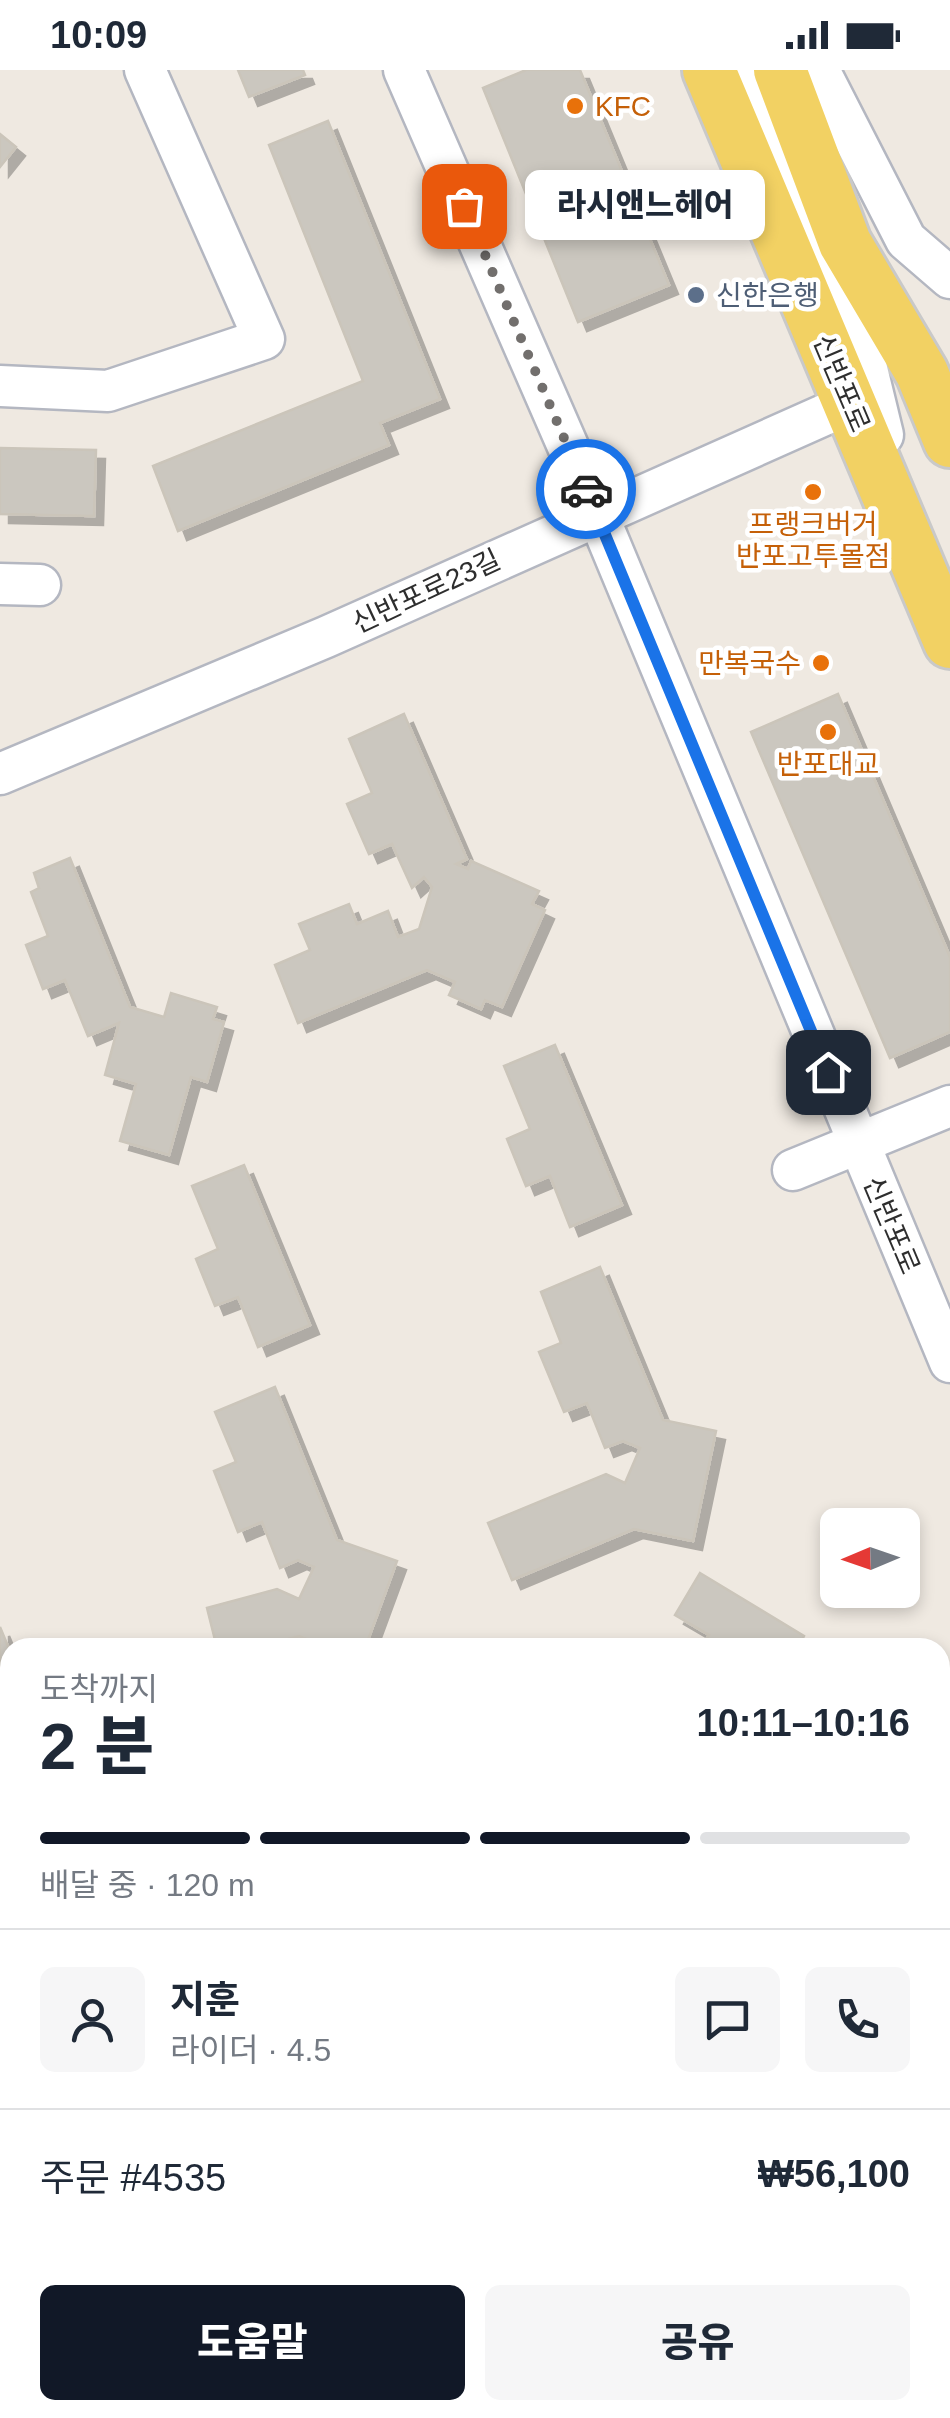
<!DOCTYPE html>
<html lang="ko">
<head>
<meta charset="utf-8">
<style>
	body { margin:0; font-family:Arial,"Noto Sans KR",sans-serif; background:#f6f6f7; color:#1f2937; height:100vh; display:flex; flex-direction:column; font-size:38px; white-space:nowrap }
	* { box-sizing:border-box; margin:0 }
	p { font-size:32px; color:#747a83 }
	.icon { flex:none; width:55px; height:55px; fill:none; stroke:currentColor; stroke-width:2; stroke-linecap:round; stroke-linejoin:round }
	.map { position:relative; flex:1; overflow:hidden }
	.side { position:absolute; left:0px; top:1568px; width:950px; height:782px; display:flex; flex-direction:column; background:#fff; border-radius:30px 30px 0 0; box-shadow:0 5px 15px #0003 }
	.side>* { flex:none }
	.needle { width:65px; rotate:268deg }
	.buttons { position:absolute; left:820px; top:1438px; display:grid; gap:20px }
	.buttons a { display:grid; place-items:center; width:100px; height:100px; border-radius:15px; background:#fff; box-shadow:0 5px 15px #0003; font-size:50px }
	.pin { position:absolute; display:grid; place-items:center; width:85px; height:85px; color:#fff; margin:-42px; border-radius:20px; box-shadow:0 5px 15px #0006 }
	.courier { position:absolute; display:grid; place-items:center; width:100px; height:100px; margin:-50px; border:8px solid #1a73e8; border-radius:50%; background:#fff; color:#222; box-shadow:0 2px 12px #0007 }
	.bubble { position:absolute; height:70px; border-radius:15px; background:#fff; box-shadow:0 5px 15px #0003; font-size:32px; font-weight:800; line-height:70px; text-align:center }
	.head em { font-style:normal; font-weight:800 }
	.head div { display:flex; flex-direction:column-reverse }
	.head { display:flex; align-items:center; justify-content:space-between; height:170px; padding:0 40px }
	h1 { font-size:65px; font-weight:800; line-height:75px }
	.bar { display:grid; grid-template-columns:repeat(4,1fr); gap:15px 10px; align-content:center; height:120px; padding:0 40px }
	.bar i { height:12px; border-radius:8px; background:#e0e1e3 }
	.bar .active { background:#111827 }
	.bar p { grid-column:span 4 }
	.line { display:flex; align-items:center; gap:25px; padding:0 40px; border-top:2px solid #e0e1e3 }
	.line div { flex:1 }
	.round { display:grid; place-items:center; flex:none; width:105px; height:105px; border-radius:15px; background:#f6f6f7 }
	.cta { display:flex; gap:20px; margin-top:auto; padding:20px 40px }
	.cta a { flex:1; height:115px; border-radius:15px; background:#111827; color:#fff; font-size:40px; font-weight:800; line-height:115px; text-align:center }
	.cta a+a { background:#f6f6f7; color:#1f2937 }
	.status { display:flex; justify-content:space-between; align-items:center; height:70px; padding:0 50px; background:#fff; direction:ltr }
	.status svg { height:28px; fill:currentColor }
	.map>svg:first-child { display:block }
	.green { fill:#b6e59e }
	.building { fill:#cbc7bf; stroke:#cbc5ba; stroke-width:2.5; filter:url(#shadow) }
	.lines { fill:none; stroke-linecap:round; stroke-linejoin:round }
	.minor-casing { stroke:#b4b7c1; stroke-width:45 }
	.major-casing { stroke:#c9c9c9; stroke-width:58 }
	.minor { stroke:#fff; stroke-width:40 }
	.major { stroke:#f2d163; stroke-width:52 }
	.done { stroke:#726f6d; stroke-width:10; stroke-dasharray:0 18 }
	.route { stroke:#1a73e8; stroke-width:12 }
	.food-dot { fill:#e8710a; stroke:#fff; stroke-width:4 }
	.service-dot { fill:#5c6f8a; stroke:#fff; stroke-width:4 }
	.labels { text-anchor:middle; stroke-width:9; stroke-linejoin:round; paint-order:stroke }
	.food-label { font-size:28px; fill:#c56008; stroke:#fff }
	.service-label { font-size:28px; fill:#4e5e75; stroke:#fff; text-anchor:start }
	.street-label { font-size:28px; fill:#2e2e2e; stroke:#fff }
</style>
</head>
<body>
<div class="status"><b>10:09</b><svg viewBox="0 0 49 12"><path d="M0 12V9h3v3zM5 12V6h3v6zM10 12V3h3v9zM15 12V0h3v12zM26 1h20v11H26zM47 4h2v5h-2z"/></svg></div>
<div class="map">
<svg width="950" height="2348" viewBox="0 0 950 2348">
	<defs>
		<filter id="shadow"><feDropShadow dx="9" dy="9" stdDeviation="0" flood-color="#0004"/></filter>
	</defs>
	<rect width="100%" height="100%" fill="#efe9e1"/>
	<polygon class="green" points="10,2116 10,2340 37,2340 19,2348 0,2348 0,2120"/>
	<g class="building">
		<polygon points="238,0 303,0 305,5 249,27"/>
		<polygon points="526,0 580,0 669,215 578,252 483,18"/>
		<polygon points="328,51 440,329 380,353 389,375 178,461 153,396 363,311 269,75"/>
		<polygon points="0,64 16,77 0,97"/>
		<polygon points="0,378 96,380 94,446 0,444"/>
		<polygon points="838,624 950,887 950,962 890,988 751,662"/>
		<polygon points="404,644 467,789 456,794 468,799 471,791 539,821 532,834 545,840 502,937 485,930 481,939 449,925 455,912 427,900 298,953 275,895 310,880 299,854 349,834 357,854 388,841 398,867 419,859 432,817 424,807 412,818 392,774 369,784 347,734 372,723 349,669"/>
		<polygon points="70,788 130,937 164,947 171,923 217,937 213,949 224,952 207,1012 191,1007 169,1085 120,1071 136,1014 105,1005 119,953 88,966 65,910 43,919 26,875 48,866 31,822 39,818 34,803"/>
		<polygon points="555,975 622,1135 570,1157 550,1106 526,1116 507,1069 530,1059 504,996"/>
		<polygon points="244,1095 310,1255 258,1277 238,1227 215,1236 196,1189 218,1179 192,1116"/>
		<polygon points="600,1197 663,1350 716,1361 693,1471 634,1459 512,1510 488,1453 606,1404 625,1413 640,1378 623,1371 605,1378 587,1333 564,1342 539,1282 561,1273 541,1222"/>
		<polygon points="275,1317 337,1470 397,1491 365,1578 329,1578 299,1566 257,1578 217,1578 207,1538 277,1519 299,1529 314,1497 298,1490 280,1498 262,1452 238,1462 214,1401 236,1392 215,1342"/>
		<polygon points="700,1503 804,1566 798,1578 701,1578 709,1565 675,1545"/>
		<polygon points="0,1557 10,1581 10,1758 0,1754 0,1668 5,1656 0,1654"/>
		<polygon points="950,1794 950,1888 940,1862 940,1797"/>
		<polygon points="940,1929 950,1954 950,1965 940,1969"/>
	</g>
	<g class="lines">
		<defs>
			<g id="minor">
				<polyline points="404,0 597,443 950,1292"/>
				<polyline points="741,0 816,179 833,249"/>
				<polyline points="819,0 906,170 950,208"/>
				<polyline points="846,212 883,365"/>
				<polyline points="0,316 108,321 264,269 145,0"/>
				<polyline points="0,514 40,515"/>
				<polyline points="0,704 326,567 851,333"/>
				<polyline points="793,1100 950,1036"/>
				<polyline points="940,1709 950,1705"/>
			</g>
			<g id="major">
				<polyline points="709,0 950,572"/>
				<polyline points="780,0 845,173 922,303 950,371"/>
				<polyline points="940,2052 950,2048"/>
				<polyline points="940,2120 950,2116"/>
				<polyline points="940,2191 950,2186"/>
				<polyline points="221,2348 240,2340"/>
				<polyline points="383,2348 403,2340"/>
				<polyline points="562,2348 582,2340"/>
			</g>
		</defs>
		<use href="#minor" class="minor-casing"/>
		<use href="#major" class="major-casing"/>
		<use href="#minor" class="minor"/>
		<use href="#major" class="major"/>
	</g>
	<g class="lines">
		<polyline class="done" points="464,136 586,419"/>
		<polyline class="route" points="586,419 828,1002"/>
	</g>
	<g class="food-dot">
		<circle cx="575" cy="36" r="10"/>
		<circle cx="813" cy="422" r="10"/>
		<circle cx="821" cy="593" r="10"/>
		<circle cx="828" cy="662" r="10"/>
	</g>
	<circle class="service-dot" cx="696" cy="225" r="10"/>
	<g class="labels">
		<g class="food-label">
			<text x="595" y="46" text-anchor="start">KFC</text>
			<text x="813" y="464">프랭크버거<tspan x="813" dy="32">반포고투몰점</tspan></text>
			<text x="801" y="603" text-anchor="end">만복국수</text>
			<text x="828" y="704">반포대교</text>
		</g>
		<g class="service-label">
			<text x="716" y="235">신한은행</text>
		</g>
		<g class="street-label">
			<text transform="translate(842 313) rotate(67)" y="10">신반포로</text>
			<text transform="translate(426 521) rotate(-25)" y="10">신반포로23길</text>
			<text transform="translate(892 1155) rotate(67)" y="10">신반포로</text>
		</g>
	</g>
</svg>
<div class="buttons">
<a><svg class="needle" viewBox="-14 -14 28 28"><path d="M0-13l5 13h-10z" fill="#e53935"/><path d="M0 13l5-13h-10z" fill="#747a83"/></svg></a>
</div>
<div class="pin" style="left:464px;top:136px;background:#ea580c"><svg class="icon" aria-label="bag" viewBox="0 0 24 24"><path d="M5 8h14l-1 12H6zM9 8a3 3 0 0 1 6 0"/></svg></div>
<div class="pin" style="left:828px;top:1002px;background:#1f2937"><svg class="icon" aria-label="home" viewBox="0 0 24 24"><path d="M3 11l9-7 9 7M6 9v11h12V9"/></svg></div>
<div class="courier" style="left:586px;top:419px"><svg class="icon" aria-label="car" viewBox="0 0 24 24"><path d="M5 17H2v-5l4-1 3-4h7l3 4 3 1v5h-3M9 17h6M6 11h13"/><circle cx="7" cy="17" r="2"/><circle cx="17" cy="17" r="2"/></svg></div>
<div class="bubble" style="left:525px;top:100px;width:240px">라시앤느헤어</div>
<section class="side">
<div class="head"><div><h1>2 분</h1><p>도착까지</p></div><em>10:11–10:16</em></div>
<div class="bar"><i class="active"></i><i class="active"></i><i class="active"></i><i></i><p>배달 중 · 120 m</p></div>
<div class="line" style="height:180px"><a class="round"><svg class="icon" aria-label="person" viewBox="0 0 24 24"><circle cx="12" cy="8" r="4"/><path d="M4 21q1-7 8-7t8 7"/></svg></a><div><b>지훈</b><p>라이더 · 4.5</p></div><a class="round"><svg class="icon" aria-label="chat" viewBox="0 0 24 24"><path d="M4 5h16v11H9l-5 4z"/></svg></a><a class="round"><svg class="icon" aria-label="phone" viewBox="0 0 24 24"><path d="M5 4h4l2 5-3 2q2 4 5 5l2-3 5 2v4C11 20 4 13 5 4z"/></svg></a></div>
<div class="line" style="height:130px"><div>주문 #4535</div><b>₩56,100</b></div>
<div class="cta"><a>도움말</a><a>공유</a></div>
</section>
</div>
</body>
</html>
